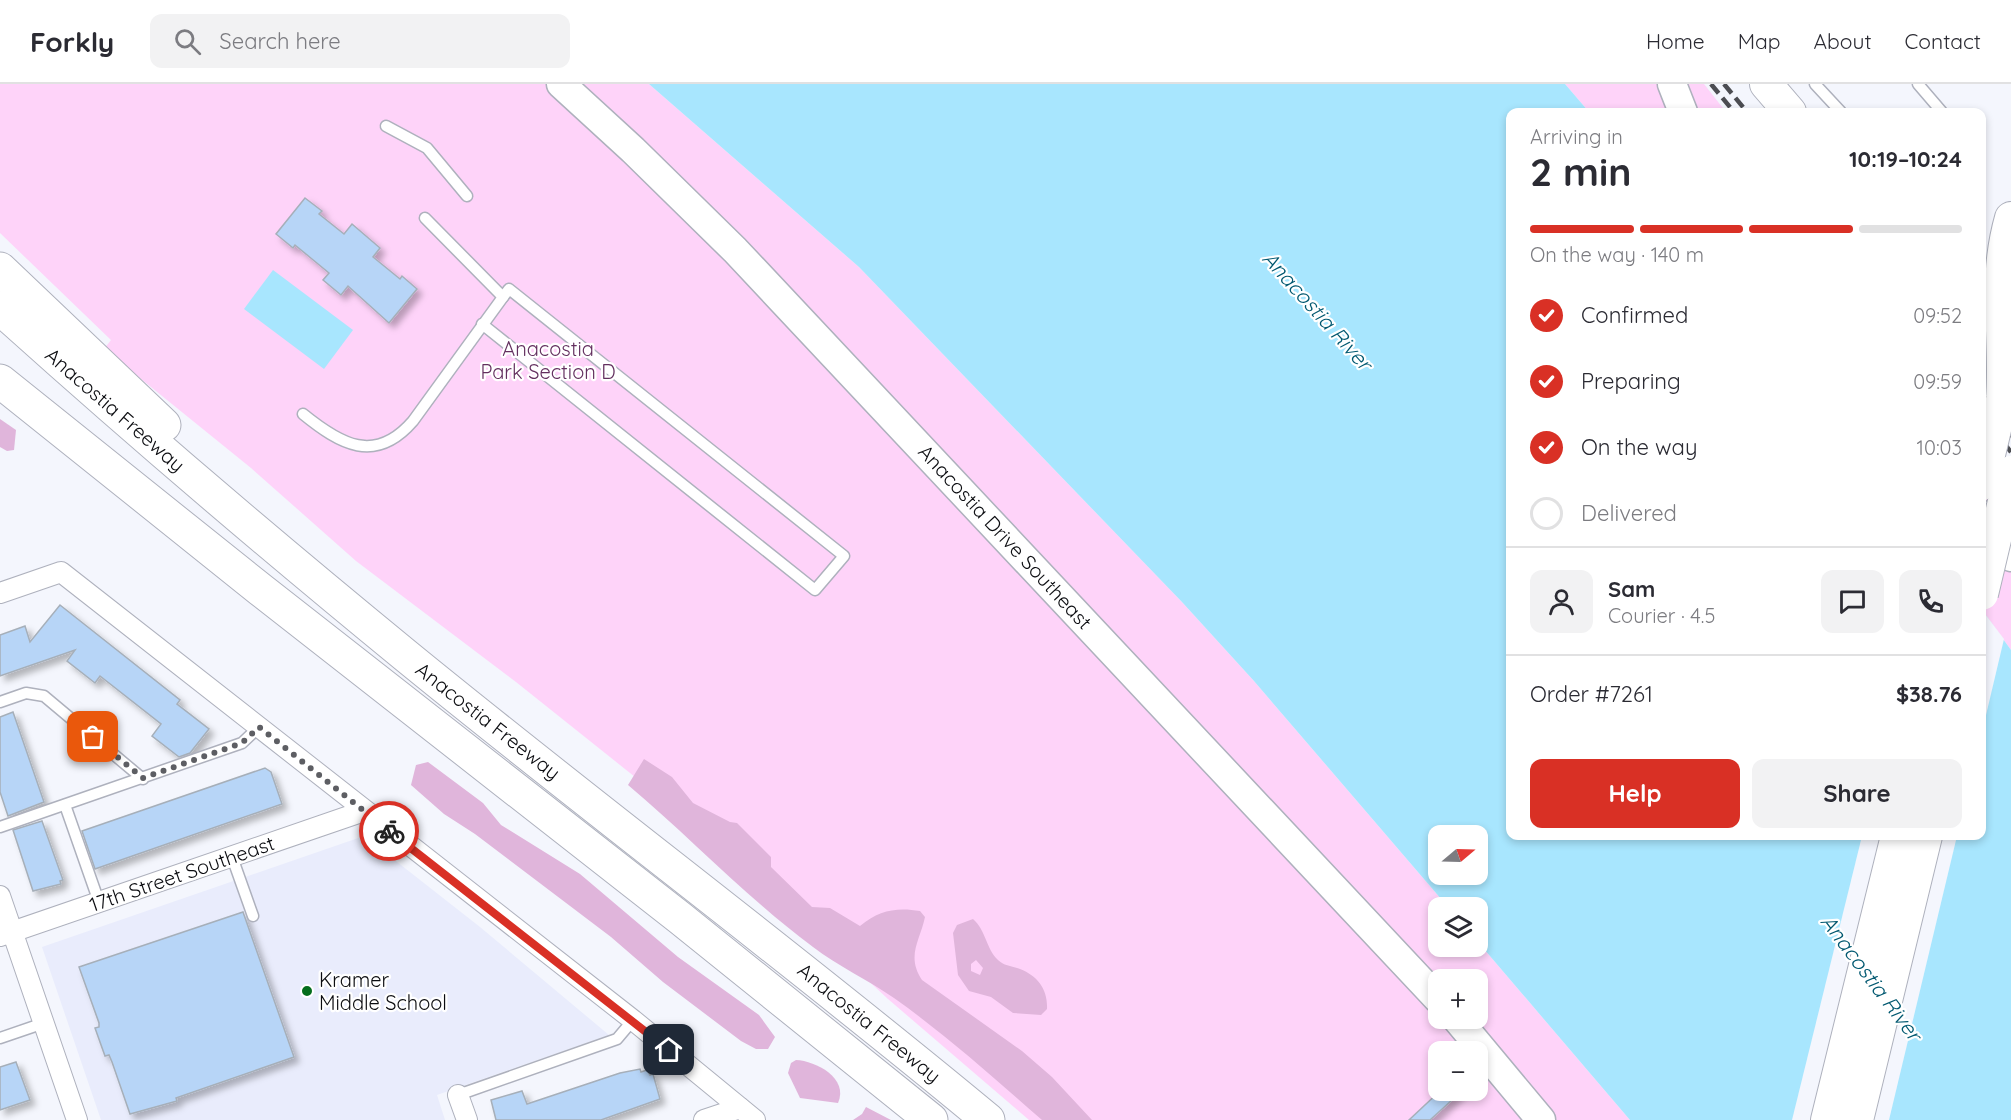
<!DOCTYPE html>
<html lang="en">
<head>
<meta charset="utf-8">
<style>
	body { margin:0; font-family:Quicksand,sans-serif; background:#f2f2f3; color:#2b2b33; height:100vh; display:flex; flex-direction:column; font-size:22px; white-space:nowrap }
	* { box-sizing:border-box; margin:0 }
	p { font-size:20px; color:#7c7c81 }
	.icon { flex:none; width:33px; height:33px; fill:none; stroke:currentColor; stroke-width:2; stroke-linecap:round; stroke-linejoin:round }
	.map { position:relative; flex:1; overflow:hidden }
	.drawer { position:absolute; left:1506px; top:24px; width:480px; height:732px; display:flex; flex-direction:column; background:#fff; border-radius:12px; box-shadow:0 3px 9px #0003 }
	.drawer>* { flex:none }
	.needle { width:39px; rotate:71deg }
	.fabs { position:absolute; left:1428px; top:741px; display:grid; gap:12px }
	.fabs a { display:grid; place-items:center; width:60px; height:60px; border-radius:12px; background:#fff; box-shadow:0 3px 9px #0003; font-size:30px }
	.pin { position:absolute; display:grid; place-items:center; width:51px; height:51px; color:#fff; margin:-26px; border-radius:12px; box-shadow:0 3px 9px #0006 }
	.courier { position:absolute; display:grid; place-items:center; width:60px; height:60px; margin:-30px; border:4px solid #d93025; border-radius:50%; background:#fff; color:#222; box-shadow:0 2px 8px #0007 }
	.summary em { font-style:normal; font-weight:700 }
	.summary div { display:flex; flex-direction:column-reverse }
	.summary { display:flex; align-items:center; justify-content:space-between; height:102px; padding:0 24px }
	h1 { font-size:39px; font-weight:700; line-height:45px }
	.bar { display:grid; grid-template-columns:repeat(4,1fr); gap:9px 6px; align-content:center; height:72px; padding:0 24px }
	.bar i { height:8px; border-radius:4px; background:#e1e1e2 }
	.bar .on { background:#d93025 }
	.bar p { grid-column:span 4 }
	.line { display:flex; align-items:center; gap:15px; padding:0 24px; border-top:2px solid #e1e1e2 }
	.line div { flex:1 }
	.round { display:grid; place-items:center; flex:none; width:63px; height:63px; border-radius:12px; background:#f2f2f3 }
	ol { padding:0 24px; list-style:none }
	li { display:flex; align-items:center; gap:18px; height:66px }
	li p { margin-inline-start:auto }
	li .icon { padding:6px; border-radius:50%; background:#d93025; color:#fff; stroke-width:4 }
	li:last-child { color:#7c7c81 }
	li i { width:33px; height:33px; border:3px solid #e1e1e2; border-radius:50% }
	.cta { display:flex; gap:12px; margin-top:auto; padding:12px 24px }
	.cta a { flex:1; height:69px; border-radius:12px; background:#d93025; color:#fff; font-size:24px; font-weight:700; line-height:69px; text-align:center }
	.cta a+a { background:#f2f2f3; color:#2b2b33 }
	header { display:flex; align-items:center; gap:36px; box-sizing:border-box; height:84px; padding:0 30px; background:#fff; border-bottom:2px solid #e1e1e2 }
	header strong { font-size:28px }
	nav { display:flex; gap:33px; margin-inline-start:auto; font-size:21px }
	.search { width:420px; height:54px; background:#f2f2f3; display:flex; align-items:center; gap:15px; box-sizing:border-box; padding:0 21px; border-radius:12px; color:#7c7c81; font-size:22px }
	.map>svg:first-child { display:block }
	.built { fill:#e9ecfc }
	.green { fill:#fed3f9; fill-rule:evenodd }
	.forest { fill:#e0b5db; fill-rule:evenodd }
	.water { fill:#a8e6fe; fill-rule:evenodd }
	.pier { fill:#f4f6fd }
	.building { fill:#b7d5f7; stroke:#a6afb9; stroke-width:1.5; filter:url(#shadow) }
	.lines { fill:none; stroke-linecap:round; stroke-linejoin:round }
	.lane-casing { stroke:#aeb1bd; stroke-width:13 }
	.street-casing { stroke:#aeb1bd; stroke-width:22 }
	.secondary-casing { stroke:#aeb1bd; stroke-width:31 }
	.primary-casing { stroke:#aeb1bd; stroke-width:34 }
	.highway-casing { stroke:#aeb1bd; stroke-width:35 }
	.lane { stroke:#fff; stroke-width:10 }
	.street { stroke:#fff; stroke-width:20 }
	.secondary { stroke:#fff; stroke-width:28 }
	.primary { stroke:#fff; stroke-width:32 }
	.highway { stroke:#fff; stroke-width:33 }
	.rail { stroke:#4c4d52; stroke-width:4.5; stroke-dasharray:12 6; stroke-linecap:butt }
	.primary-bridge-casing { stroke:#aeb1bd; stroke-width:34; stroke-linecap:butt }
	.primary-bridge { stroke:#fff; stroke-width:32 }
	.done { stroke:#5d5e63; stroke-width:6; stroke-dasharray:0 10.8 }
	.route { stroke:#d93025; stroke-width:8 }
	.poi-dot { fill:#046d1c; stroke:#fff; stroke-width:2 }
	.labels { text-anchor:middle; stroke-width:4.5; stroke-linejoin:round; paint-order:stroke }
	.park-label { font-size:20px; fill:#632f5f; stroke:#fff }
	.street-label { font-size:20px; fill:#0b0c10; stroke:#fff }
	.poi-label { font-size:20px; fill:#0b0c10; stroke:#fff; text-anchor:start }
	.water-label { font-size:21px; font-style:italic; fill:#015870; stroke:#fff }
</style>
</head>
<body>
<header>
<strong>Forkly</strong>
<div class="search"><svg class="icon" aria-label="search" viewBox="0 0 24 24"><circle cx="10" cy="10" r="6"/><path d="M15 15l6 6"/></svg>Search here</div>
<nav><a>Home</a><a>Map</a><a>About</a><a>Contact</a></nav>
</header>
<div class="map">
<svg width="2011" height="1036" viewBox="0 0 2011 1036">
	<defs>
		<filter id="shadow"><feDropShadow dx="5" dy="5" stdDeviation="3" flood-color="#0004"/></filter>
	</defs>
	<rect width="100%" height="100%" fill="#f4f6fd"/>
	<polygon class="built" points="364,752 480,843 609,951 437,1011 445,1036 101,1036 42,863"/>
	<g class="green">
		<path d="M0,0H649L859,183L1182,518L1254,597L1448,823L1438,824V862H1478V858L1630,1036H1029L888,915L734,772L516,598L356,477L251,384L104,265L111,256L0,149ZM1438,896H1478V934H1438ZM1438,968H1478V1006H1438Z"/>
		<polygon points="1565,0 1704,0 1726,28 1589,28"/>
		<polygon points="1982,354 2011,390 2011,566 1982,526"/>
	</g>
	<g class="forest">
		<polygon points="0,335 16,346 14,366 7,367 0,363"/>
		<path d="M644,675L672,693L693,719L730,738L737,739L771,773V783L812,823L830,824L860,842C879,826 897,823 920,827L925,833C920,857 906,872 922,896L1022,967L1052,993L1092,1036H1042C994,994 946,951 894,914C868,896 838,882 813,863C747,814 691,754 628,701Z"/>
		<polygon points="428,678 483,719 501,741 580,790 678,873 759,931 775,953 768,965 756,965 741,957 663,898 611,853 475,750 444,730 411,701 416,681"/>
		<path d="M973,835C986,846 986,865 998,876C1004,882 1012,882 1020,885C1038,892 1048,906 1047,925L1041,931L1013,929L991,913L969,907L958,891L953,849L957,841ZM976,876L983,884L980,891L971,887V880Z"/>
		<path d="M796,976C816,977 849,994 838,1019L800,1014L788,989L791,979Z"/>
		<polygon points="866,1023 891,1036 853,1036 862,1030"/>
	</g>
	<g class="water">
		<path d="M649,0H1565L1589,28H1510V752H1982V526L2011,566V1036H1630L1478,858V824L1448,823L1254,597L1182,518L859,183ZM1438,752H1478V790H1438Z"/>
		<polygon points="273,186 353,246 324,285 244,225"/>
	</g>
	<g class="pier">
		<polygon points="1982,526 2004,555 1982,648"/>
		<polygon points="1862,752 1957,752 1889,1036 1792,1036"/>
	</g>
	<g class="building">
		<polygon points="305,114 322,127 319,130 344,150 352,140 380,164 373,173 400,195 402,192 417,205 389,239 348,202 341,211 323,196 329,189 295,161 293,164 276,150"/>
		<polygon points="60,521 180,616 177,620 209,645 190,669 179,673 152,652 161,640 100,592 95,599 67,577 75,566 0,592 0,551 25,542 30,558"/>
		<polygon points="13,628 44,718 8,732 0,708 0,633"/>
		<polygon points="265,684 271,688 282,720 95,785 82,747"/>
		<polygon points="42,737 63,796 60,797 61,800 33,807 13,746"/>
		<polygon points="243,828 294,973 176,1014 177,1017 130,1030 112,978 109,971 105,972 95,944 99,943 99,939 79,883"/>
		<polygon points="16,978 30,1016 0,1026 0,983"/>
		<polygon points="640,985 641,988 647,986 650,991 653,990 660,1015 601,1036 496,1036 491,1016 522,1007 527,1020 620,989"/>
		<polygon points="1441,1006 1463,1006 1430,1036 1409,1036"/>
	</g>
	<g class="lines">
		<defs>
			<g id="lane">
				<polyline points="1815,0 1841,28"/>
				<polyline points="1918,0 1942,28"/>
				<polyline points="386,42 427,64 467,112"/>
				<polyline points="482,240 815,506 844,472 509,205 503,213"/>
				<path d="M303,330C340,360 375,381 413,337L503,213L425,134"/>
				<polyline points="0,618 26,609 44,612 143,695"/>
				<polyline points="65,721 99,818"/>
				<polyline points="0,743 242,659 259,643"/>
				<polyline points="232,773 253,832"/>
				<polyline points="0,954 44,939"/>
				<polyline points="458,1011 617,955 633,936"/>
			</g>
			<g id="street">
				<polyline points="0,509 61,488 633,936 755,1036"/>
				<polyline points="0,812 77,1036"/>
				<polyline points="0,852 364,727"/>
				<polyline points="458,1011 467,1036"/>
				<polyline points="704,1036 740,1024"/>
			</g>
			<g id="secondary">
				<polyline points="561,0 633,66 735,166 1438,915"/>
				<polyline points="1672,0 1683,28"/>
				<polyline points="1982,431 2011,473"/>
				<polyline points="1456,934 1541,1036"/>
			</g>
			<g id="primary">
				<polyline points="1766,0 1790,28"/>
				<path d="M2002,316C2007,250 1992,201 2011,134"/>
				<polyline points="1827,1036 1897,752"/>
				<polyline points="1857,1036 1926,752"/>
			</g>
			<g id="highway">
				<polyline points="0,185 164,341"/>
				<path d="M0,224C132,343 267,458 405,571C597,728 797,877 988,1036"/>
				<polyline points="0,297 261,506 680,834 931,1036"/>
			</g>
		</defs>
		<use href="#lane" class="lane-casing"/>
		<use href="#street" class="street-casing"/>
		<use href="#secondary" class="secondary-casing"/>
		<use href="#primary" class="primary-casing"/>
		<use href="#highway" class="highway-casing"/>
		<use href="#lane" class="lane"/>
		<use href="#street" class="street"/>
		<use href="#secondary" class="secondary"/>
		<use href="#primary" class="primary"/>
		<use href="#highway" class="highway"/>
		<g class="rail">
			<polyline points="1711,0 1734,28"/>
			<polyline points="1724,0 1747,28"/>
			<polyline points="1982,317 2011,353"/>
			<polyline points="1982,332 2011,368"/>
		</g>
		<defs>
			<g id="primary-bridge">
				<polyline points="1982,400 2002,316"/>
				<polyline points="1982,510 2011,388"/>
			</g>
		</defs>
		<use href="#primary-bridge" class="primary-bridge-casing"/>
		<use href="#primary-bridge" class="primary-bridge"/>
	</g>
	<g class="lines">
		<polyline class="done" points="93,653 143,694 242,659 259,643 389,747"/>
		<polyline class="route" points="389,747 669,966"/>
	</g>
	<circle class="poi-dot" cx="307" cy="907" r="6"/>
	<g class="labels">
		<g class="park-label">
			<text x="548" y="272">Anacostia<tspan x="548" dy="23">Park Section D</tspan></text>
		</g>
		<g class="street-label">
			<text transform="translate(115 326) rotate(41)" y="7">Anacostia Freeway</text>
			<text transform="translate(1005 453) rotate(47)" y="7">Anacostia Drive Southeast</text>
			<text transform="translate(488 637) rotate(38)" y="7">Anacostia Freeway</text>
			<text transform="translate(182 790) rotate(-19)" y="7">17th Street Southeast</text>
			<text transform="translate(869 939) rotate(39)" y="7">Anacostia Freeway</text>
		</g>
		<g class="poi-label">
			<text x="319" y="903">Kramer<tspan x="319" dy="23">Middle School</tspan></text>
		</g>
		<g class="water-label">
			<text transform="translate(1317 227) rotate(48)" y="7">Anacostia River</text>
			<text transform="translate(1871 894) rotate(53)" y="7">Anacostia River</text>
		</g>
	</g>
</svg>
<div class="fabs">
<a><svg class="needle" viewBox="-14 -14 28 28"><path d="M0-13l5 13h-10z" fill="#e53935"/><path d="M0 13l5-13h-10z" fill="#7c7c81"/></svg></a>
<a><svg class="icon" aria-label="layers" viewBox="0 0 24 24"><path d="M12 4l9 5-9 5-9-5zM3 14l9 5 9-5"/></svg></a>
<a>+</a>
<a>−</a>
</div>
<div class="pin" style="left:93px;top:653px;background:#ea580c"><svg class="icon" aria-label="bag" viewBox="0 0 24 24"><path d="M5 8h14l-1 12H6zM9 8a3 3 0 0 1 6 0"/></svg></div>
<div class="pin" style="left:669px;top:966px;background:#1f2937"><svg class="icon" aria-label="home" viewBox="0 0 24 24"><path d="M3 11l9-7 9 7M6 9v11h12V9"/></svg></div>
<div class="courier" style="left:389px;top:747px"><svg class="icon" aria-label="bike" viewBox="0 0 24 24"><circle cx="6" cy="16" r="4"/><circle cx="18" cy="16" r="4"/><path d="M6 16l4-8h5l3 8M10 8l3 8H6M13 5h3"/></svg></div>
<section class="drawer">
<div class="summary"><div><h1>2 min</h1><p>Arriving in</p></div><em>10:19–10:24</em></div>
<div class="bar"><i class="on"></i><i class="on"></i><i class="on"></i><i></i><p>On the way · 140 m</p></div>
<ol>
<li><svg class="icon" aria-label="check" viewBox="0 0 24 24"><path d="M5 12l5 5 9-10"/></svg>Confirmed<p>09:52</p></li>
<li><svg class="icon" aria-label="check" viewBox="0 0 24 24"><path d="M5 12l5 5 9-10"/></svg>Preparing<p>09:59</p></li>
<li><svg class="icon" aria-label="check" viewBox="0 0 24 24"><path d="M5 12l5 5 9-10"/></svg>On the way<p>10:03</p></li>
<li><i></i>Delivered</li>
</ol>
<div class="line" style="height:108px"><a class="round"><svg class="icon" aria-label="person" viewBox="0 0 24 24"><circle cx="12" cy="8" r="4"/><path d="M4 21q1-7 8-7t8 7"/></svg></a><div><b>Sam</b><p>Courier · 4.5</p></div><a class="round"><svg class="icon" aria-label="chat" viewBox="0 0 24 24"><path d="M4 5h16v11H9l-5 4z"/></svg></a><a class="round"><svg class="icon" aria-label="phone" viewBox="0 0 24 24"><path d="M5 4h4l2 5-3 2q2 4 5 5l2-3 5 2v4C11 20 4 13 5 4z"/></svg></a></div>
<div class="line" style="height:78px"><div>Order #7261</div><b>$38.76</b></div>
<div class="cta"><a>Help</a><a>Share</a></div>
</section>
</div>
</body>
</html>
